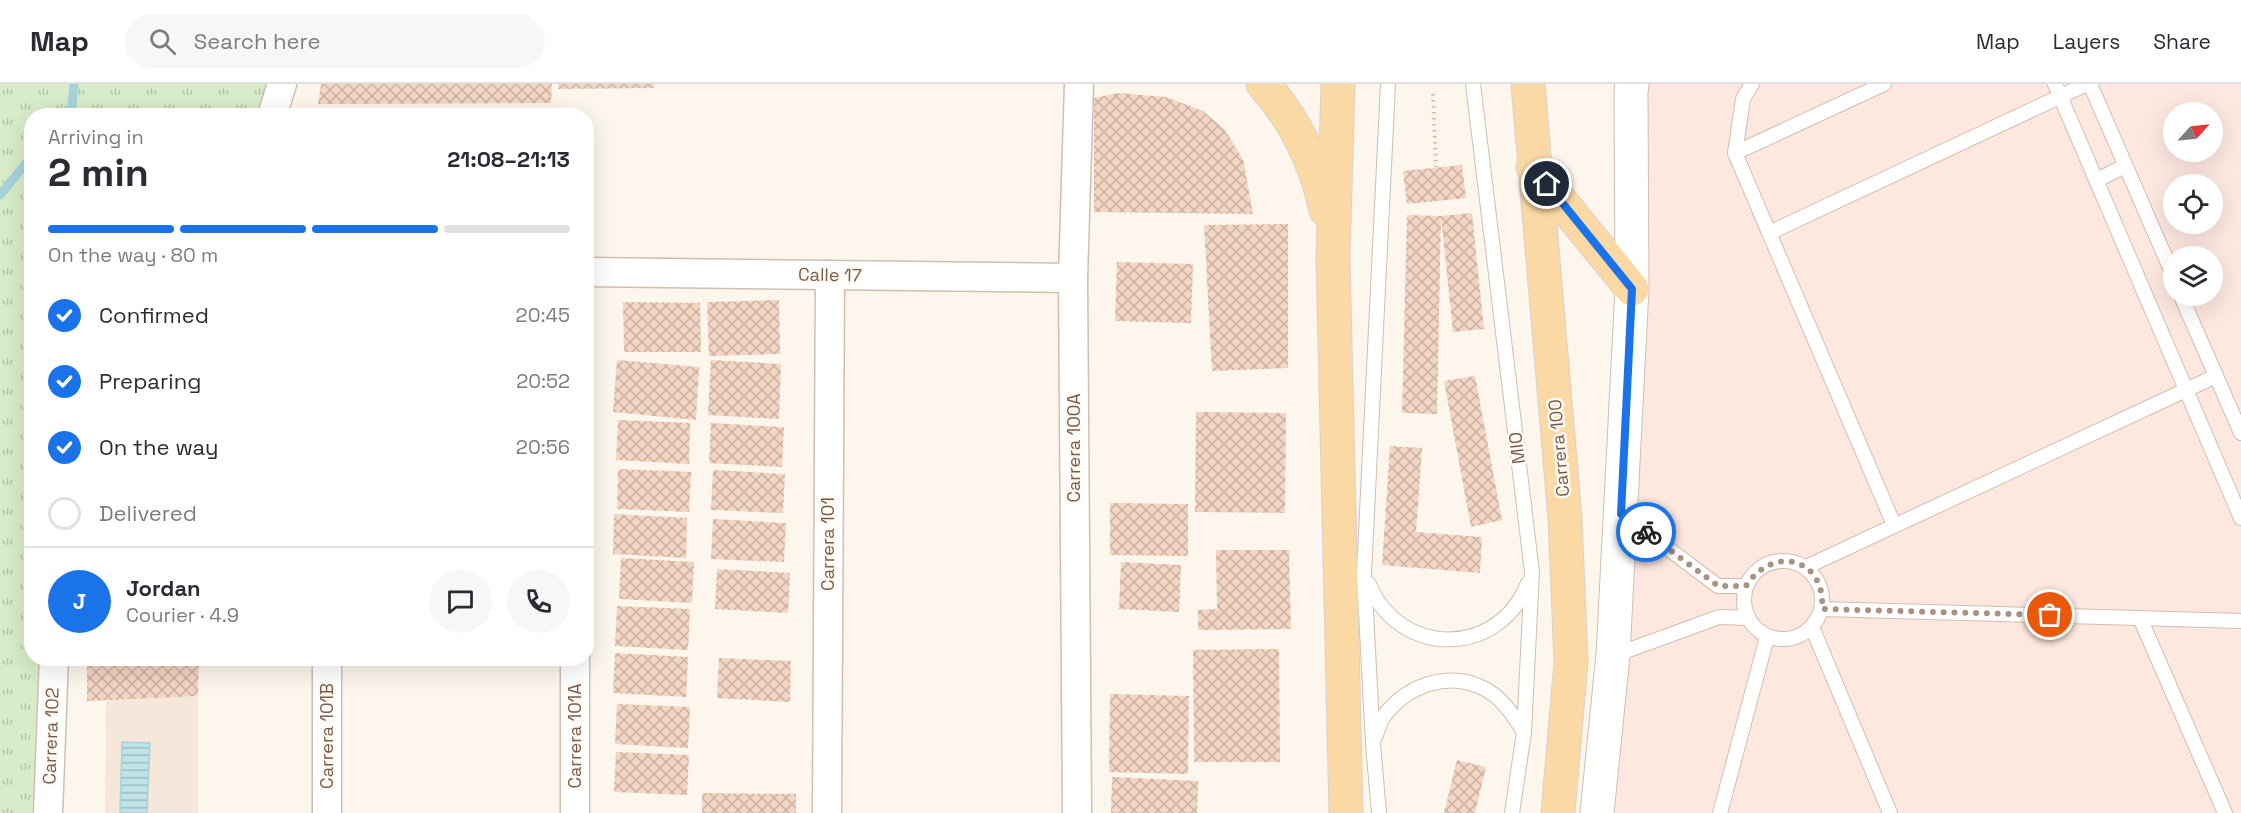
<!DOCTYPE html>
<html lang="en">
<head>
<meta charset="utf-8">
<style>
	body { margin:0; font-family:"Space Grotesk",sans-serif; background:#f7f7f7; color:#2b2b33; height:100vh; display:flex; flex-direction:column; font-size:22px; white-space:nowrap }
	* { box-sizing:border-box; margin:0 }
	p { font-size:20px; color:#7c7c81 }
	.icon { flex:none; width:33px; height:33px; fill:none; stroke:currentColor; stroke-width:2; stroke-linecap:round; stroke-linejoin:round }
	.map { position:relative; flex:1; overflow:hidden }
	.panel { position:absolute; left:24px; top:24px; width:570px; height:558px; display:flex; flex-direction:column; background:#fff; border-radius:24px; box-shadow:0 6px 24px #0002 }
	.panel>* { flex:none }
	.needle { width:39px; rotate:63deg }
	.fabs { position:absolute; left:2163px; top:18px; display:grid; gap:12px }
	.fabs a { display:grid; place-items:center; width:60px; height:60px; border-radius:50%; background:#fff; box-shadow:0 6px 24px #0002; font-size:30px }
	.pin { position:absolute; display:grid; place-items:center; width:51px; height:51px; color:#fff; margin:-26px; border:3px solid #fff; border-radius:50%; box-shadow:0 2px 6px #0007 }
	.courier { position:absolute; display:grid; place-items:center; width:60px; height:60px; margin:-30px; border:4px solid #1a73e8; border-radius:50%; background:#fff; color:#222; box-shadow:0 2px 8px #0007 }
	.head em { font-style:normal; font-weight:800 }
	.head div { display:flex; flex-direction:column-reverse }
	.head { display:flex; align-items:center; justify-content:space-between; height:102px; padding:0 24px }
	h1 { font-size:39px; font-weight:800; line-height:45px }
	.bar { display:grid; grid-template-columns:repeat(4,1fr); gap:9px 6px; align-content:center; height:72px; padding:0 24px }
	.bar i { height:8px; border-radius:4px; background:#e1e1e2 }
	.bar .current { background:#1a73e8 }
	.bar p { grid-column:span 4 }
	.line { display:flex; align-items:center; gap:15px; padding:0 24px; border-top:2px solid #e1e1e2 }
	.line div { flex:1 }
	.round { display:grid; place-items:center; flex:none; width:63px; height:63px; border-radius:32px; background:#f7f7f7 }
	ol { padding:0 24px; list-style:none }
	li { display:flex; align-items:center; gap:18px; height:66px }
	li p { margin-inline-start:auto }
	li .icon { padding:6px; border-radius:50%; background:#1a73e8; color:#fff; stroke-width:4 }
	li:last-child { color:#7c7c81 }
	li i { width:33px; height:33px; border:3px solid #e1e1e2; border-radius:50% }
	header { display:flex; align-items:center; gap:36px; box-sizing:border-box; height:84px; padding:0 30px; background:#fff; border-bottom:2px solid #e1e1e2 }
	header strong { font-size:28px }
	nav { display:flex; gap:33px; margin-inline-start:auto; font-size:21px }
	.search { width:420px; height:54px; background:#f7f7f7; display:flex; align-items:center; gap:15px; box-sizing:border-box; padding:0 21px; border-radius:33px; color:#7c7c81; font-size:22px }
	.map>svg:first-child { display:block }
	.residential { fill:#f5e8da }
	.commercial { fill:#fde8e0; fill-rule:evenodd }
	.grass { fill:url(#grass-tufts) }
	.water { fill:url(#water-rules); stroke:#a5d3da; stroke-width:1.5 }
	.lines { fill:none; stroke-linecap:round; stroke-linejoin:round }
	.stream { stroke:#a5d3da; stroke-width:9 }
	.building { fill:url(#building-cross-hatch) }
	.service-casing { stroke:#d1beb0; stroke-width:16 }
	.minor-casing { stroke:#d1beb0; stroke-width:31 }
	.tertiary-casing { stroke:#d1beb0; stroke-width:35 }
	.primary-casing { stroke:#dad1cd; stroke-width:35 }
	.path { stroke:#d9b8a5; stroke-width:4; stroke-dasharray:1.5 4.5; stroke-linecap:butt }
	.service { stroke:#fff; stroke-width:14 }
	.minor { stroke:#fff; stroke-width:28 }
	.tertiary { stroke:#fff; stroke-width:33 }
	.primary { stroke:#fbd9a5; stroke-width:33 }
	.done { stroke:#a89285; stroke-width:6; stroke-dasharray:0 10.8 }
	.route { stroke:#1a73e8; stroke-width:8 }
	.labels { text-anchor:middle; stroke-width:5; stroke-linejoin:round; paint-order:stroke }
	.street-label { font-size:18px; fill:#7a5c4d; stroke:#fffaf3 }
</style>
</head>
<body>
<header>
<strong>Map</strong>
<div class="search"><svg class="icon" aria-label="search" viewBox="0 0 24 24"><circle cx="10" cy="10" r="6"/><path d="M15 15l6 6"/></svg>Search here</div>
<nav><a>Map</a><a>Layers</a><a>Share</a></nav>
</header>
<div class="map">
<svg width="2241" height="729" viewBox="0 0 2241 729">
	<defs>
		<pattern id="grass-tufts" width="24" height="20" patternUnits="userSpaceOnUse" patternTransform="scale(1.5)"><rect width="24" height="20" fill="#d8ecc9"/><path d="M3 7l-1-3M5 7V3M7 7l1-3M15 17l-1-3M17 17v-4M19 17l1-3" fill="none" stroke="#b4c2a5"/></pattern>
		<pattern id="water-rules" width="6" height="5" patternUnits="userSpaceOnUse" patternTransform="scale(1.5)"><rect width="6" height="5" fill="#bfe3e8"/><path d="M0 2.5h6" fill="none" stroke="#a0bbbe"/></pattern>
		<pattern id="building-cross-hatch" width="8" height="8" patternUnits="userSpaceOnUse" patternTransform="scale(1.5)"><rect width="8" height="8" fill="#f3d5c3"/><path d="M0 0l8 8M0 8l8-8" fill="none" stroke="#cab0a1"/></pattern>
	</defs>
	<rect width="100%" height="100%" fill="#fdf6ec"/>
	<polygon class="residential" points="198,612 198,729 105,729 106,616"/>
	<path class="commercial" d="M1632,0H2241V729H1597ZM2174,28H2212V68H2174ZM2174,100H2212V140H2174ZM2174,172H2212V212H2174Z"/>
	<polygon class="grass" points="0,0 282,0 272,31 32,32 32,574 54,575 48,729 0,729"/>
	<polygon class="water" points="122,658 150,659 147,729 120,729"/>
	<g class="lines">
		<g class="stream">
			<polyline points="65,32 72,23 74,0"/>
			<polyline points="0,111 32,72"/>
		</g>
	</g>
	<g class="building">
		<polygon points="321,0 552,0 551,19 318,20"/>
		<polygon points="558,0 654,0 655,4 558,5"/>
		<polygon points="1118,9 1166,13 1203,27 1224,45 1243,75 1253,130 1094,128 1094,14"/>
		<polygon points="1462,81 1466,114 1407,120 1403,87"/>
		<polygon points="1472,129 1484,245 1453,248 1441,132 1437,330 1402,329 1407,131 1441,132"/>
		<polygon points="1288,140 1288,284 1212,287 1204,141"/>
		<polygon points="1117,178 1193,180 1191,239 1115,237"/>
		<polygon points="779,216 780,270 709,272 707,218"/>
		<polygon points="623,218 700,219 701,268 624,268"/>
		<polygon points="617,276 699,283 696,336 613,328"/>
		<polygon points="711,276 781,280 779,335 708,331"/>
		<polygon points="1475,292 1502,436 1471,443 1444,297"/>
		<polygon points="1196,328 1286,329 1285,429 1195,428"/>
		<polygon points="618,336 690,339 689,380 616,376"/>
		<polygon points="711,339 784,343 782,383 709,379"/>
		<polygon points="1390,362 1422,364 1416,448 1482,453 1480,489 1382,481"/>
		<polygon points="618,385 691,388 689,428 617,425"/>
		<polygon points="713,386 785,390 783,429 711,426"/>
		<polygon points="1110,419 1188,420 1188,472 1110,471"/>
		<polygon points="614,430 687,434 686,474 613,470"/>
		<polygon points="713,435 786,439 784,478 711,475"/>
		<polygon points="1216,466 1289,466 1291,545 1198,546 1198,526 1217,525"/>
		<polygon points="621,474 694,478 692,519 619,515"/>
		<polygon points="1121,478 1181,481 1179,528 1119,525"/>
		<polygon points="717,485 790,489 788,529 715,525"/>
		<polygon points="617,522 690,525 688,566 615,562"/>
		<polygon points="1279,565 1280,678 1194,678 1193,566"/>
		<polygon points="615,569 688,573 686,613 613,609"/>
		<polygon points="87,574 199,574 198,612 87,617"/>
		<polygon points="719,574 791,577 790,618 717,614"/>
		<polygon points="1110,610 1189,612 1188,690 1109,688"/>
		<polygon points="617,620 690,623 688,664 615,660"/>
		<polygon points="616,668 689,671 687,711 614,708"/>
		<polygon points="1457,676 1486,683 1475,729 1444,729"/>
		<polygon points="1112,693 1198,697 1197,729 1111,729"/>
		<polygon points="702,709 796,710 796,729 702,729"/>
	</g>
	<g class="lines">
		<defs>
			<g id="service">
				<polyline points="1473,0 1532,488 1524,648 1512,729"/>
				<polyline points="1752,0 1743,15 1735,69 1894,441"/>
				<polyline points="2055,0 2241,434"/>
				<polyline points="2090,0 2174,193"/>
				<polyline points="1735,69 1884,0"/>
				<polyline points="2097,96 2125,82"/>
				<polyline points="1769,149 2087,0"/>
				<polyline points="2181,212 2241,349"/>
				<polyline points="1622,430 1718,502 1746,502"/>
				<circle cx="1783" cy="516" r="39"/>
				<polyline points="1806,483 2216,292"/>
				<path d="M1369,500C1399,574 1499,574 1528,499"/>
				<polyline points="1822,525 2241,537"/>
				<polyline points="2140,534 2225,729"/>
				<polyline points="1812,543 1890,729"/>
				<polyline points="1615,571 1719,533 1748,534"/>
				<path d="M1375,653C1378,646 1380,638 1384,632C1407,601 1448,587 1483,604C1502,613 1513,631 1524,648"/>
				<polyline points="1379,729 1373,660 1364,490 1388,0"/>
				<polyline points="1720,729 1767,553"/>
			</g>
			<g id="minor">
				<polyline points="272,32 282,0"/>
				<polyline points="586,188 1073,194"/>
				<polyline points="48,729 54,574"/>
				<polyline points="327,729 327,574"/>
				<polyline points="575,729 575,574"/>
				<polyline points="827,729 830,191"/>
				<polyline points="1077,729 1073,194 1079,0"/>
			</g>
			<polyline id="tertiary" points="1597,729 1613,571 1632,205 1631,8 1632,0"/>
			<g id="primary">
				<path d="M1263,0C1295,35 1316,80 1326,126"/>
				<polyline points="1338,0 1333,174 1346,729"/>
				<polyline points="1528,0 1565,434 1571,578 1558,729"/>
				<polyline points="1533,83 1632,205"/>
			</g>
		</defs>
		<use href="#service" class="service-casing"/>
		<use href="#minor" class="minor-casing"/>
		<use href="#tertiary" class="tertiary-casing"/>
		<use href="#primary" class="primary-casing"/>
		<polyline class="path" points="1433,10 1436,83"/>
		<use href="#service" class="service"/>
		<use href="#minor" class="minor"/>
		<use href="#tertiary" class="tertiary"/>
		<use href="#primary" class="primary"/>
	</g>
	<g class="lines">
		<path class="done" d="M1646,448L1718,502H1746C1773,460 1826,474 1822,525L2050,531"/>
		<polyline class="route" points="1547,100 1632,205 1621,430 1646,448"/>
	</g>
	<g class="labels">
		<g class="street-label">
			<text transform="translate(830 191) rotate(1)" y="6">Calle 17</text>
			<text transform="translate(1074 364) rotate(-90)" y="6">Carrera 100A</text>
			<text transform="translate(1517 364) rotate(-97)" y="6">MIO</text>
			<text transform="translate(1559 364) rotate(-95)" y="6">Carrera 100</text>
			<text transform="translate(828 460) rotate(-90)" y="6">Carrera 101</text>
			<text transform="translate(51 652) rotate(-88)" y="6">Carrera 102</text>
			<text transform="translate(327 652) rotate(-90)" y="6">Carrera 101B</text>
			<text transform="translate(575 652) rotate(-90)" y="6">Carrera 101A</text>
		</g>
	</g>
</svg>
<div class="fabs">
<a><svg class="needle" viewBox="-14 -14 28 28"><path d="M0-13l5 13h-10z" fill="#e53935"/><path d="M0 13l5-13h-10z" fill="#7c7c81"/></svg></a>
<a><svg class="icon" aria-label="locate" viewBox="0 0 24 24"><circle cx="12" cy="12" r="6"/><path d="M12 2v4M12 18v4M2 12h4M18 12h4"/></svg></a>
<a><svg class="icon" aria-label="layers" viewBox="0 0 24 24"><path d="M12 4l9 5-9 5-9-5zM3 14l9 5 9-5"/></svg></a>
</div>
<div class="pin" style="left:2050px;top:531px;background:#ea580c"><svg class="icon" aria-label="bag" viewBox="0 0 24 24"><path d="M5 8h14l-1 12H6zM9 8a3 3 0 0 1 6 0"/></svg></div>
<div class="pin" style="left:1547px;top:100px;background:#1f2937"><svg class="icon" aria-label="home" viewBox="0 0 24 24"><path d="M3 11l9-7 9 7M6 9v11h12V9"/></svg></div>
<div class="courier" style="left:1646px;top:448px"><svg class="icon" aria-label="bike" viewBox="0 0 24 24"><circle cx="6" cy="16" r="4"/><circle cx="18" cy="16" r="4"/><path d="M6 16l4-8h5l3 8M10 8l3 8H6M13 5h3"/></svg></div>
<section class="panel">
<div class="head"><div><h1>2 min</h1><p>Arriving in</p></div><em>21:08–21:13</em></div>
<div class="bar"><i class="current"></i><i class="current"></i><i class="current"></i><i></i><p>On the way · 80 m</p></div>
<ol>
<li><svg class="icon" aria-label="check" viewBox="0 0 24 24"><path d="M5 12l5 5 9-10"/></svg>Confirmed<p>20:45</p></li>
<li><svg class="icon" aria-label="check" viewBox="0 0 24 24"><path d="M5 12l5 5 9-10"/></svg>Preparing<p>20:52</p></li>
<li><svg class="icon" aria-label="check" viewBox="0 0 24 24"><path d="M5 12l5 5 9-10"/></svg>On the way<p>20:56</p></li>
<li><i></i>Delivered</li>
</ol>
<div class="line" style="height:108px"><b class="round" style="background:#1a73e8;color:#fff">J</b><div><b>Jordan</b><p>Courier · 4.9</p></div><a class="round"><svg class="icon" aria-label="chat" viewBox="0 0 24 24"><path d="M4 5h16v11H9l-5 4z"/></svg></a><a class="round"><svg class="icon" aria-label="phone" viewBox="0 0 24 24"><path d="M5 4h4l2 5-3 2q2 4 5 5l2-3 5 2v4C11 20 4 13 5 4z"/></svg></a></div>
</section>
</div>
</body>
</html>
